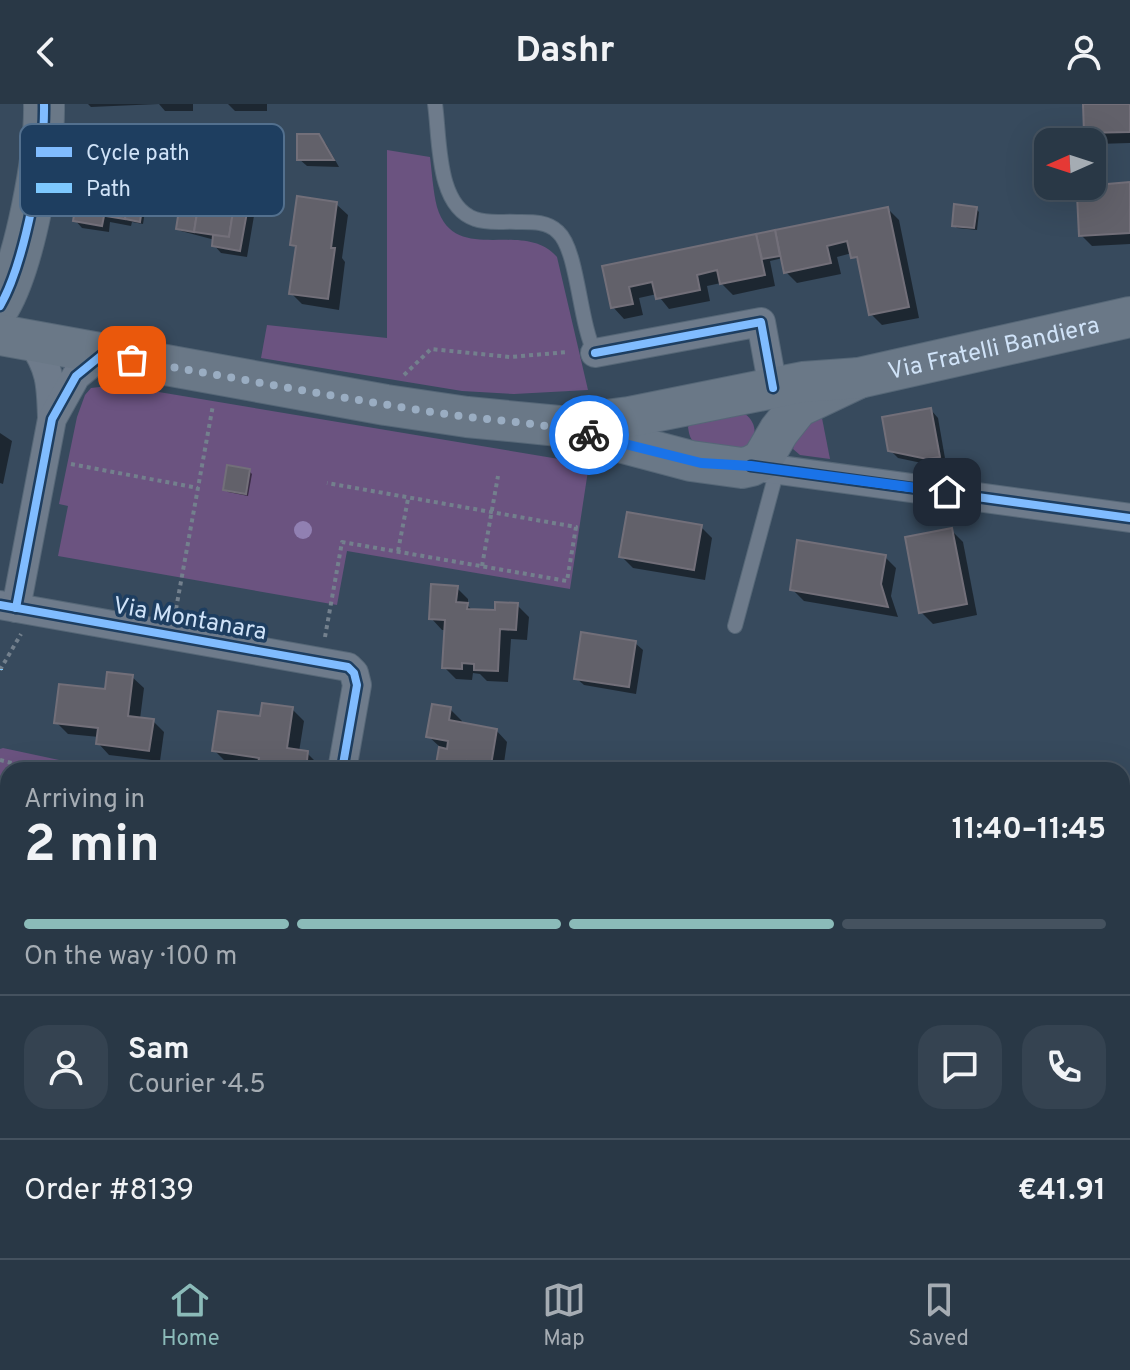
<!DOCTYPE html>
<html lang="en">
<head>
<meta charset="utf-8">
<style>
	body { margin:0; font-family:Overpass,sans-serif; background:#354351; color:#f1f3f6; height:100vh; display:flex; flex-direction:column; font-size:30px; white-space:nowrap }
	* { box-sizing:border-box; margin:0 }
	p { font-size:26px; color:#a5acb3 }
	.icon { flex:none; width:44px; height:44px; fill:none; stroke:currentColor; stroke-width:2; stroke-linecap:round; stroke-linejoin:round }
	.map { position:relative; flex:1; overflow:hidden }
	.drawer { position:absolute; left:0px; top:658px; width:1130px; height:496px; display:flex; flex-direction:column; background:#293846; border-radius:24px 24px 0 0; box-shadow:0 8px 32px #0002,0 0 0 2px #45525f }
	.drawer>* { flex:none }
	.needle { width:52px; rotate:267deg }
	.controls { position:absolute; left:1034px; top:24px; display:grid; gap:16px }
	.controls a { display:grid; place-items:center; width:72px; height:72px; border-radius:16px; background:#293846; box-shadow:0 8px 32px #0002,0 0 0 2px #45525f; font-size:40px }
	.pin { position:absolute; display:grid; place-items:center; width:68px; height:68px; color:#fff; margin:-34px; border-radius:16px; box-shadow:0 4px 12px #0006 }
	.courier { position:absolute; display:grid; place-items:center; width:80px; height:80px; margin:-40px; border:6px solid #1a73e8; border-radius:50%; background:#fff; color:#222; box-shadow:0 2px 10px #0007 }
	.overview em { font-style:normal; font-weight:700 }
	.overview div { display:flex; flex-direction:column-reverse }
	.overview { display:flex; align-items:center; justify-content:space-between; height:136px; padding:0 24px }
	h1 { font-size:52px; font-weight:700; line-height:60px }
	.bar { display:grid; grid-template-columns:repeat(4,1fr); gap:12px 8px; align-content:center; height:96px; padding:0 24px }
	.bar i { height:10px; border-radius:6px; background:#45525f }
	.bar .on { background:#8bbbb9 }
	.bar p { grid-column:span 4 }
	.line { display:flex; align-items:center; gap:20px; padding:0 24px; border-top:2px solid #45525f }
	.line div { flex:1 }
	.round { display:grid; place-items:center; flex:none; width:84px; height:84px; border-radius:24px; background:#354351 }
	header { display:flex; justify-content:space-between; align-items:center; height:104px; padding:0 24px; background:#293846; font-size:36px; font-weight:700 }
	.dock { display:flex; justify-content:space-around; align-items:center; height:112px; border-top:2px solid #45525f; background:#293846; font-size:22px; color:#a5acb3 }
	.dock a { display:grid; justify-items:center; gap:4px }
	.dock .on { color:#8bbbb9 }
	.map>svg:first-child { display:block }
	.green { fill:#6b5380 }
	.shadow { fill:#0007 }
	.building { fill:#62616a; stroke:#726f79; stroke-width:2 }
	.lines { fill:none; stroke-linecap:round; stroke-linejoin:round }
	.lane-casing { stroke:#566777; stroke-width:16 }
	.street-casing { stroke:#566777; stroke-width:30 }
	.secondary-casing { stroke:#566777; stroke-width:42 }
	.path { stroke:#73808d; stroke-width:4; stroke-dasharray:4 4; stroke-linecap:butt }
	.lane { stroke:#6e7b8b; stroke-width:14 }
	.street { stroke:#6e7b8b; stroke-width:28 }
	.secondary { stroke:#6a7887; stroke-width:40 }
	.quiet { stroke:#7dc8fe; stroke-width:6; stroke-dasharray:12 6; stroke-linecap:butt }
	.cycleway-casing { stroke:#1e3e60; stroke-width:13 }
	.cycleway { stroke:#80bcff; stroke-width:8 }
	.tree { fill:#9180b2 }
	.done { stroke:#9aadc2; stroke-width:8; stroke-dasharray:0 14.4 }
	.route { stroke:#1a73e8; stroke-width:10 }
	.labels { text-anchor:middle; stroke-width:7; stroke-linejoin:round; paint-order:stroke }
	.street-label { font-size:24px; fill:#d0e3f8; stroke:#1e3e60 }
	.key { fill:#1e3e60; stroke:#53708e; stroke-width:2 }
	.key-label { font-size:22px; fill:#d0e3f8 }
</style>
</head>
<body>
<header><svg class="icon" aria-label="back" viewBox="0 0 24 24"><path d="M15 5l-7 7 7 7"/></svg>Dashr<svg class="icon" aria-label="person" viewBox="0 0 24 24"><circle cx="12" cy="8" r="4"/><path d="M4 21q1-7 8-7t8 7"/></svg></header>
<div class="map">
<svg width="1130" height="1154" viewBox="0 0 1130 1154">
	<rect width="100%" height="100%" fill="#374a5d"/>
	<g class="green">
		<path d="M387,46L430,53C432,69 433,87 437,103C455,163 523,114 557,153L588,286L514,290L462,287L261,254L267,221L387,234Z"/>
		<polygon points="117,281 589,360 570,485 347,447 337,501 58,452 68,402 59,400 77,313 85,291 91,284"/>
		<polygon points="821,309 830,355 800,351 793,345 797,332"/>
		<path d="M745,310C758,319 759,339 741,344C731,346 705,344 696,339C690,336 689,330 688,323L694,314Z"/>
		<polygon points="3,644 106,666 8,666 8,751 0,755 0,645"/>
	</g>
	<g class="shadow">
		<polygon points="88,0 193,0 193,7 165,7 159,0 91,3"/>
		<polygon points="228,0 267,0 267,7 235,7"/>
		<polygon points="1085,0 1130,0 1130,39 1097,40 1086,28"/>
		<polygon points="319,32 326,40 339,63 307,62 299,55"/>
		<polygon points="189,69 196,76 194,90 248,99 255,106 247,153 221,149 214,141 215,136 181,127 178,124 180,112 152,107 146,101 143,120 132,118 131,122 110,118 109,128 82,124 75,116 82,71 147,84"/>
		<polygon points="1130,80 1130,140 1092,142 1081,131"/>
		<polygon points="336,100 348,111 342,154 345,158 339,206 302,200 291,189 297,145 292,140"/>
		<polygon points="888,105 899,116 919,214 882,221 871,210 860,160 852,149 837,153 841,170 797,179 786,168 783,154 770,157 775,182 733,191 721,179 707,182 710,197 669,205 657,190 639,194 643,211 624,215 613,203 605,164"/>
		<polygon points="976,105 979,108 977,126 957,124 954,121"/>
		<polygon points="931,306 938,314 946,360 936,362 898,354 890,346"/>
		<polygon points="0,329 12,337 3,380 0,379"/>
		<polygon points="249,367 252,370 248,392 228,388 225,385"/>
		<polygon points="701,423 712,434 705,476 633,464 621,452"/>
		<polygon points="951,426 963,438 977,511 933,520 921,508"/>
		<polygon points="885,453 896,464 891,492 898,513 804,497 792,485"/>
		<polygon points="457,484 468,495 468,502 473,507 497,509 517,501 529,513 527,536 511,535 508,578 487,577 480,570 473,569 472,576 456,575 444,563 447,526 442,526 431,514"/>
		<polygon points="635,539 643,546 636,590 584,581 576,574"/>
		<polygon points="132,573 144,584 140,615 153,617 164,628 160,657 109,651 98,639 99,633 68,630 56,618"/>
		<polygon points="292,605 304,617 299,648 307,649 319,661 318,666 259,666 259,663 226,658 215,647"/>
		<polygon points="450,605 462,617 461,620 496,626 507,638 503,666 437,666 440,643 428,632"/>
		<polygon points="347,1146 364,1146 362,1154 346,1154"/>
	</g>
	<g class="building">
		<polygon points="1083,0 1130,0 1130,28 1084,29"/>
		<polygon points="297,30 319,30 334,56 297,56"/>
		<polygon points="81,69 93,71 87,109 104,112 102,122 73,117"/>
		<polygon points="93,71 131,77 125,115 87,109"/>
		<polygon points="131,77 146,79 140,118 125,115"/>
		<polygon points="1130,78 1130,129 1079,132 1077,91 1085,91 1085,82"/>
		<polygon points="186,87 200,90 194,128 176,125 179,106 183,107"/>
		<polygon points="200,90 235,95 229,133 194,128"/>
		<polygon points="297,92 337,98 331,144 335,144 328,195 289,190 296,142 290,141"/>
		<polygon points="235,95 249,97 240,147 212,142 213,131 229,133"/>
		<polygon points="954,100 977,103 974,124 952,122"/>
		<polygon points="888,103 909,203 869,211 857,153 851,154 847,137 827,142 831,159 784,169 775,126"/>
		<polygon points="775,126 780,152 762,155 756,130"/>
		<polygon points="756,130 765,171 720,180 717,166 697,171 700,186 656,195 652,178 629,183 633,200 611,204 602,162"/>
		<polygon points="931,304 940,353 927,355 888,347 882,313"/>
		<polygon points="227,361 250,365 246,390 223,386"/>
		<polygon points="627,408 702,421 694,466 619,453"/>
		<polygon points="952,424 967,500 919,509 905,433"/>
		<polygon points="797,436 886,451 881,480 888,503 790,486"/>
		<polygon points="431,480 458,482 456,498 468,499 467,505 495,506 495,498 518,499 516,526 500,525 498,567 474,566 474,560 462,559 462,565 442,564 445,516 429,515"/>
		<polygon points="581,528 636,537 629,583 574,575"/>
		<polygon points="107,568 133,571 128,612 154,615 149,647 96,640 98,624 54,619 59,580 105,585"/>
		<polygon points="262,599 293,603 287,644 308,647 306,666 257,666 259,654 212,647 218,607 260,612"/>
		<polygon points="432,600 451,603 449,616 497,625 491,661 467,657 466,666 435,666 439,643 447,645 448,637 426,633"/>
	</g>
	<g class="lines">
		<defs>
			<g id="lane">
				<path d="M435,0C440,34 436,102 475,115C488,120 504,117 517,118C531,118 547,117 558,128C578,146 579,218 595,249"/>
				<polyline points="44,27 264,31"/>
				<polyline points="735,522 777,366"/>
				<polyline points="418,1154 420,1146"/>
			</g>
			<g id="street">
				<path d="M31,237C51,264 51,282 52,314"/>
				<polyline points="595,249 761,218 773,284"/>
				<polyline points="751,362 1130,414"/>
				<polyline points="0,501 348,563 354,569 357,581 342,666"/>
				<polyline points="16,504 52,315 76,272 103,250"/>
				<polyline points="0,932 8,931"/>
			</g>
			<g id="secondary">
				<path d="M0,202C25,159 45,50 44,0"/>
				<polyline points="0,231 386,301 467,313 559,322 691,357 742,364 751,362 762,356 779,327 798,303 859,274"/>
				<path id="s1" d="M575,320L629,313L803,278L859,274L1130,213"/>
			</g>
		</defs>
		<use href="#lane" class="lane-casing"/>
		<use href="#street" class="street-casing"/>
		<use href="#secondary" class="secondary-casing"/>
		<g class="path">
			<polyline points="404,271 431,245 510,253 568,248"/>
			<polyline points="71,360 198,384"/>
			<polyline points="398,447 408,395"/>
			<polyline points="482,462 498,372"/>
			<polyline points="176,505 213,301"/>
			<polyline points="325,533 342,438 567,477 576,423 327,379"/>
			<polyline points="0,566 21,530"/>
			<polyline points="0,656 39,666"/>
			<polyline points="0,740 8,739"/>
		</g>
		<use href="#lane" class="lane"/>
		<use href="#street" class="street"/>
		<use href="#secondary" class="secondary"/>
		<polyline class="quiet" points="0,565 0,566"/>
		<defs>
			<g id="cycleway">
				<path d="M0,202C25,159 45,50 44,0"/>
				<polyline points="595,249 761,218 773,284"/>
				<polyline points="751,362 1130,414"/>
				<polyline points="0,501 348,563 354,569 357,581 342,666"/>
				<polyline points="16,504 52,315 76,272 103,250"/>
			</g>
		</defs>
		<use href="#cycleway" class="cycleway-casing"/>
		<use href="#cycleway" class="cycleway"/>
	</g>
	<circle class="tree" cx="303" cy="426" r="9"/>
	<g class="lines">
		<path class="done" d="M132,256C236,274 340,294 445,310C493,317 542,318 589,331"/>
		<polyline class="route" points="589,331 701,359 751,362 947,388"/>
	</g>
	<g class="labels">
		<g class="street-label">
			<text dy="8" stroke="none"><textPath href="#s1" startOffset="426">Via Fratelli Bandiera</textPath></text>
			<text transform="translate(190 514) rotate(10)" y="8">Via Montanara</text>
		</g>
	</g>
	<rect x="20" y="20" width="264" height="92" rx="12" class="key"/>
	<rect x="36" y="43" width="36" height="10" fill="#80bcff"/>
	<rect x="36" y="79" width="36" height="10" fill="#7dc8fe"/>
	<g class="key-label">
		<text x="86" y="56">Cycle path</text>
		<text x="86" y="92">Path</text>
	</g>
</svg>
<div class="controls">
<a><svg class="needle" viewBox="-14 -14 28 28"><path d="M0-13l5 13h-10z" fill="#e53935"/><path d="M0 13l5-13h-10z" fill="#a5acb3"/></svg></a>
</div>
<div class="pin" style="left:132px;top:256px;background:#ea580c"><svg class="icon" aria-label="bag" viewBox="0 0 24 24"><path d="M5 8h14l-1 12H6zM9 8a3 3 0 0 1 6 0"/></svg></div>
<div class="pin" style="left:947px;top:388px;background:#1f2937"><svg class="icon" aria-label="home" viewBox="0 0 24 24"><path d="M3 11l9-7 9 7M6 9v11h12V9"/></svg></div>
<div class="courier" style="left:589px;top:331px"><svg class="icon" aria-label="bike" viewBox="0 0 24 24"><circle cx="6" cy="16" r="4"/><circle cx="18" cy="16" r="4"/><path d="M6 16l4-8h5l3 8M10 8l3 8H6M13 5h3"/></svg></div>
<section class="drawer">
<div class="overview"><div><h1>2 min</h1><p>Arriving in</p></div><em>11:40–11:45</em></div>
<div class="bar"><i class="on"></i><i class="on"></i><i class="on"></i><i></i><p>On the way · 100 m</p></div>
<div class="line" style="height:144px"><a class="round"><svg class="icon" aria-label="person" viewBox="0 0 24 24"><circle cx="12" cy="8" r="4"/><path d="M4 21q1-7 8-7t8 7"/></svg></a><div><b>Sam</b><p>Courier · 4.5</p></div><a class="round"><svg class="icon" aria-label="chat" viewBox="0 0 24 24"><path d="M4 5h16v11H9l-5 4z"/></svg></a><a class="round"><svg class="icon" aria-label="phone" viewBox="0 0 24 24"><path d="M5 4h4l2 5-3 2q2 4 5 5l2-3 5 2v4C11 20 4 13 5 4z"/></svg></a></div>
<div class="line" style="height:104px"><div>Order #8139</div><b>€41.91</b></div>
</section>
</div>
<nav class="dock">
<a class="on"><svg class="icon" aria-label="home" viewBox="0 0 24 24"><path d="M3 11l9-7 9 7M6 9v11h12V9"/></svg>Home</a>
<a><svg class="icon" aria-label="map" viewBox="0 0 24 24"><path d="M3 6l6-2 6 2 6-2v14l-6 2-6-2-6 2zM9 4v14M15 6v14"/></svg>Map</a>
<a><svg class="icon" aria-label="saved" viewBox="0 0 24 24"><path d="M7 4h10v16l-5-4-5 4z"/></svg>Saved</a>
</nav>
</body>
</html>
